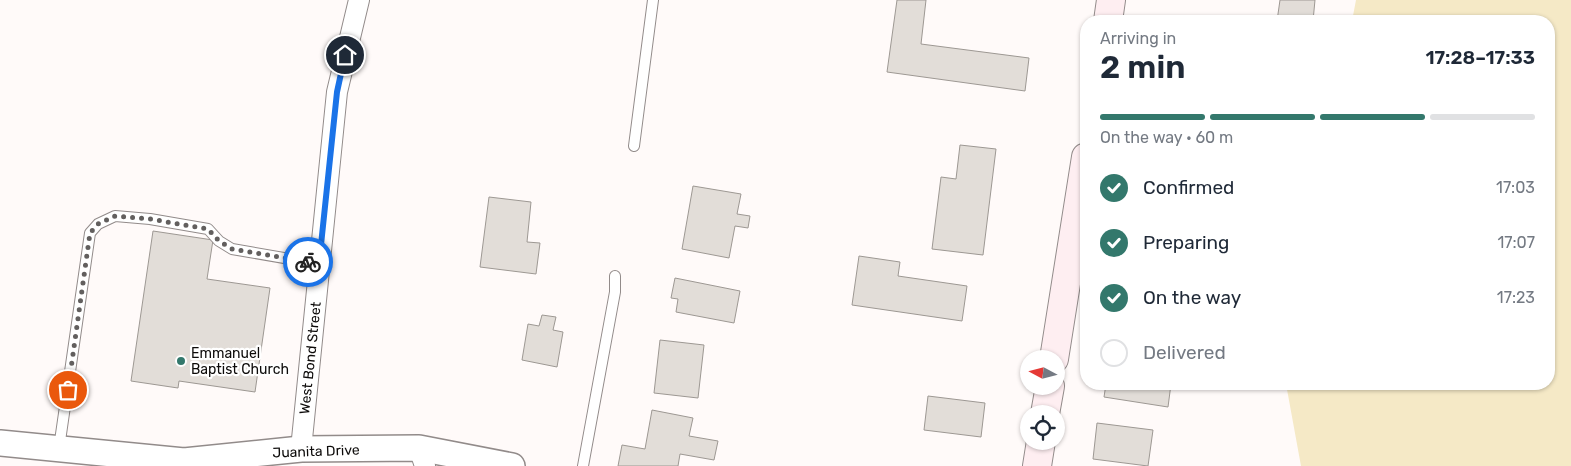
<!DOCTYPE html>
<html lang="en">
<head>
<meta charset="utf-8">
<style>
	body { margin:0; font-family:Rubik,sans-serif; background:#f6f6f7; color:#1f2937; height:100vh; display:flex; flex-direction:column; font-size:19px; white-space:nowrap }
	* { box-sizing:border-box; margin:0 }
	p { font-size:16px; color:#747a83 }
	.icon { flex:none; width:28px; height:28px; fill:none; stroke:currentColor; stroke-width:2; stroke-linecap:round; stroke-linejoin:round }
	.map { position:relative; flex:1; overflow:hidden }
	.panel { position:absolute; left:1080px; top:15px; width:475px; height:375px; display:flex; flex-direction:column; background:#fff; border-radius:20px; box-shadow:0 1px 4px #0004 }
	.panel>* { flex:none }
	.needle { width:32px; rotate:277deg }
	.fabs { position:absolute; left:1020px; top:350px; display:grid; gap:10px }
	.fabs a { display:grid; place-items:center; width:45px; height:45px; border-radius:50%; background:#fff; box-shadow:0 1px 4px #0004; font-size:25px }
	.pin { position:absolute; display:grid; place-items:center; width:42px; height:42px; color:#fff; margin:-21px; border:2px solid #fff; border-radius:50%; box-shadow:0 1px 5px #0007 }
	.courier { position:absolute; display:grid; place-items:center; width:50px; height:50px; margin:-25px; border:4px solid #1a73e8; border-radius:50%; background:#fff; color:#222; box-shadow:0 1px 6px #0007 }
	.headline em { font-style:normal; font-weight:600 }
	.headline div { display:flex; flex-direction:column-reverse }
	.headline { display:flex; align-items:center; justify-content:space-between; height:85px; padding:0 20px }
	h1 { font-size:32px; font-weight:600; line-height:38px }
	.bar { display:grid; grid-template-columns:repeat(4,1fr); gap:8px 5px; align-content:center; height:60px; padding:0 20px }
	.bar i { height:6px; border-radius:4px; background:#e0e1e3 }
	.bar .active { background:#33786c }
	.bar p { grid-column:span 4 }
	ol { padding:0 20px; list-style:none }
	li { display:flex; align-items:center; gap:15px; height:55px }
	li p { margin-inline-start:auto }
	li .icon { padding:5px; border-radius:50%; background:#33786c; color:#fff; stroke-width:4 }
	li:last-child { color:#747a83 }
	li i { width:28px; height:28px; border:2px solid #e0e1e3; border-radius:50% }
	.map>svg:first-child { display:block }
	.green { fill:#f5e9c6 }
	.building { fill:#e2ddd8; stroke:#9d9893 }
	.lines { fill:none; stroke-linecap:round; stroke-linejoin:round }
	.service-casing { stroke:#928b8a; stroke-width:12 }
	.minor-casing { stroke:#928b8a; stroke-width:22 }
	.tertiary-casing { stroke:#928b8a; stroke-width:28 }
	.secondary-casing { stroke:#928b8a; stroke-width:30 }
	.service { stroke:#fff; stroke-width:10 }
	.minor { stroke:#fff; stroke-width:20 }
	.tertiary { stroke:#fff; stroke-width:25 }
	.secondary { stroke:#feeef1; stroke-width:28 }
	.done { stroke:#625f5e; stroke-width:5; stroke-dasharray:0 9 }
	.route { stroke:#1a73e8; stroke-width:6 }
	.poi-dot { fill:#33786c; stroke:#fff; stroke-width:2 }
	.labels { text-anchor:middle; stroke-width:4.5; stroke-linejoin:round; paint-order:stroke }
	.poi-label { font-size:14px; fill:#0d0b0a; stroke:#fff; text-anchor:start }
	.street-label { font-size:14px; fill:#0d0b0a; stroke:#fff }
</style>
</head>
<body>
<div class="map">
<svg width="1571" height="466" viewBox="0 0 1571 466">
	<rect width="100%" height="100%" fill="#fffaf9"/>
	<polygon class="green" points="1356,0 1571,0 1571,466 1301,466 1286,384 1549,384 1549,21 1352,21"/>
	<g class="building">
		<polygon points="897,0 926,0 921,44 1029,58 1025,91 887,72"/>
		<polygon points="1280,0 1315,0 1313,21 1277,21"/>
		<polygon points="960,145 996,149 983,255 932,249 941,177 956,179"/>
		<polygon points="693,186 741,194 737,214 750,216 748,228 735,226 729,258 682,249"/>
		<polygon points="489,197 531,202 527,242 540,243 536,274 480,267"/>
		<polygon points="153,231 213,240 207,279 270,288 255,392 179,381 178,388 131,381"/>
		<polygon points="859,256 900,262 898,276 967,286 962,321 852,305"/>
		<polygon points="675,278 740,291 734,323 676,312 678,299 671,298"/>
		<polygon points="542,315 556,317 553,330 563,332 557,367 522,360 528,324 539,326"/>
		<polygon points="660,340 704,345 698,398 654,393"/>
		<polygon points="1106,384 1171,384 1168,407 1104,397"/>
		<polygon points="928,396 985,403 981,437 924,430"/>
		<polygon points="652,410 693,418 689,436 718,441 714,460 680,454 678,466 618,466 622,445 645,449"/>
		<polygon points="1097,423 1153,430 1148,466 1093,459"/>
	</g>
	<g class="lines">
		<defs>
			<g id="service">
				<polyline points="634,146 653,0"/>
				<polyline points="59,448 90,233 98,224 115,216 150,219 208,229 219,241 232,249 319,264"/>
				<polyline points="583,466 615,292 615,276"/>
			</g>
			<g id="minor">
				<polyline points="419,448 425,466"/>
				<polyline points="301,449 337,92 359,0"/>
			</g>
			<polyline id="tertiary" points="0,443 184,461 301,449 419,448 512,466"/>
			<g id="secondary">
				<polyline points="1108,21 1111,0"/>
				<polyline points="1054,359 1086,157"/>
				<polyline points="1045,414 1050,386"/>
				<polyline points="1037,466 1041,441"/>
			</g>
		</defs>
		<use href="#service" class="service-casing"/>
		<use href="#minor" class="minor-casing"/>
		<use href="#tertiary" class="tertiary-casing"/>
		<use href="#secondary" class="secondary-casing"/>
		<use href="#service" class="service"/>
		<use href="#minor" class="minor"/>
		<use href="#tertiary" class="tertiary"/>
		<use href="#secondary" class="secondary"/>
	</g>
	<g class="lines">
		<polyline class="done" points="68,390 90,233 98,224 115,216 150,219 208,229 219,241 232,249 308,262"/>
		<polyline class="route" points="308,262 319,264 337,92 345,55"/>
	</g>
	<circle class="poi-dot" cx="181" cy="361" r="5"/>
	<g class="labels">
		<g class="poi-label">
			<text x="191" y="358">Emmanuel<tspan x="191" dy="16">Baptist Church</tspan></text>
		</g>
		<g class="street-label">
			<text transform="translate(310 358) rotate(-84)" y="5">West Bond Street</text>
			<text transform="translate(316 451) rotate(-2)" y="5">Juanita Drive</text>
		</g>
	</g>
</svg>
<div class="fabs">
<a><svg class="needle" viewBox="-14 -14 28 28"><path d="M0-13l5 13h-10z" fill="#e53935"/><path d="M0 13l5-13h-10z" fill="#747a83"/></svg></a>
<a><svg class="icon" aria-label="locate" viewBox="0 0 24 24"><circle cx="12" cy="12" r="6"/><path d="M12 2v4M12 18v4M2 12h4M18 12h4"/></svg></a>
</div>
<div class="pin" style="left:68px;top:390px;background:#ea580c"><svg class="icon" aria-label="bag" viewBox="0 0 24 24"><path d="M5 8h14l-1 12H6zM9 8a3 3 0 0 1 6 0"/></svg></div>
<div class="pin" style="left:345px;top:55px;background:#1f2937"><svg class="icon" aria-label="home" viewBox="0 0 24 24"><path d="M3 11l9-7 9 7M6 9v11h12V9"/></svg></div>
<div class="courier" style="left:308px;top:262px"><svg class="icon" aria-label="bike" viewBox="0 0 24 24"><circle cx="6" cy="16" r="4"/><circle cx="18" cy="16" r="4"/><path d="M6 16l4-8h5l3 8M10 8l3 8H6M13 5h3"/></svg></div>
<section class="panel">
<div class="headline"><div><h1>2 min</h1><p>Arriving in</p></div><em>17:28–17:33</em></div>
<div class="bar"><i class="active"></i><i class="active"></i><i class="active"></i><i></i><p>On the way · 60 m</p></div>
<ol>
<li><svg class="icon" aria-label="check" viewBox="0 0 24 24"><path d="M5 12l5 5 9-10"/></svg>Confirmed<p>17:03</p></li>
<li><svg class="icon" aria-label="check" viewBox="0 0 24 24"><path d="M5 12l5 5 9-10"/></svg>Preparing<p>17:07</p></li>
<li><svg class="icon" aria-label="check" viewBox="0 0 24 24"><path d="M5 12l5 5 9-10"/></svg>On the way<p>17:23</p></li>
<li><i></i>Delivered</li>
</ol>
</section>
</div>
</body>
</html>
